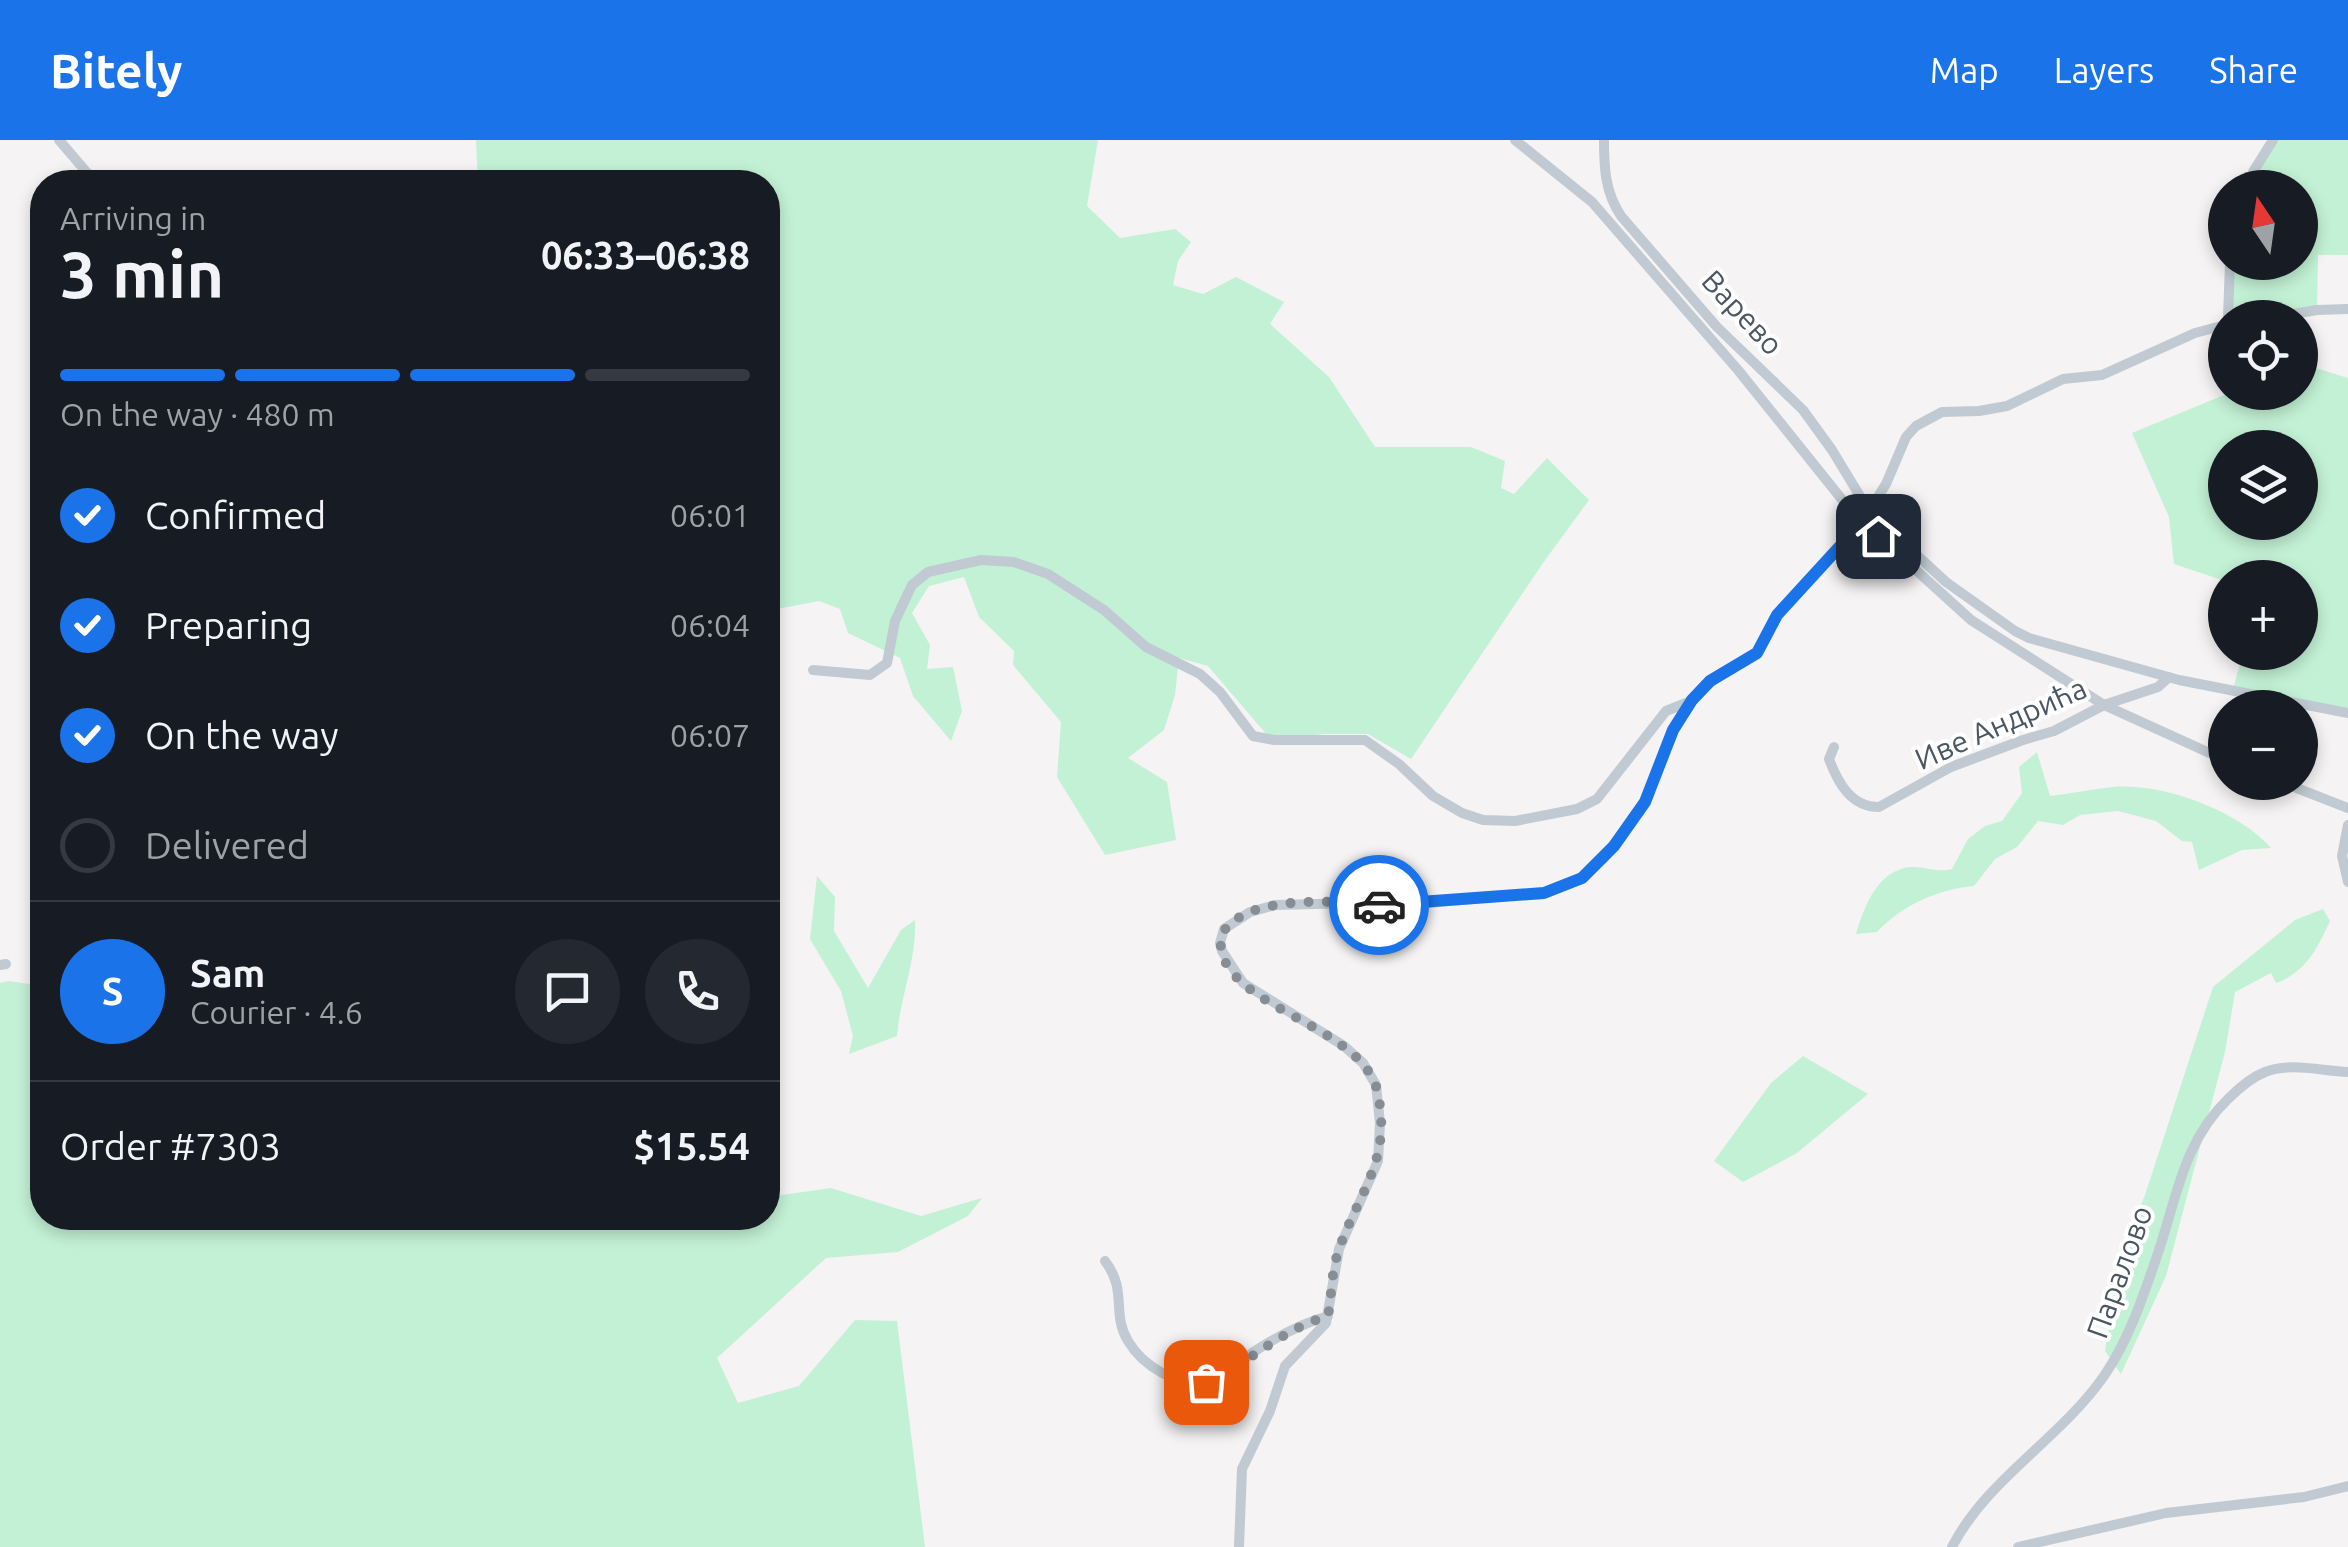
<!DOCTYPE html>
<html lang="en">
<head>
<meta charset="utf-8">
<style>
	body { margin:0; font-family:Ubuntu,sans-serif; background:#242831; color:#f1f3f6; height:100vh; display:flex; flex-direction:column; font-size:38px; white-space:nowrap }
	* { box-sizing:border-box; margin:0 }
	p { font-size:32px; color:#9ea1a6 }
	.icon { flex:none; width:55px; height:55px; fill:none; stroke:currentColor; stroke-width:2; stroke-linecap:round; stroke-linejoin:round }
	.map { position:relative; flex:1; overflow:hidden }
	.side { position:absolute; left:30px; top:30px; width:750px; height:1060px; display:flex; flex-direction:column; background:#171b24; border-radius:40px; box-shadow:0 5px 15px #0003 }
	.side>* { flex:none }
	.needle { width:65px; rotate:347deg }
	.buttons { position:absolute; left:2208px; top:30px; display:grid; gap:20px }
	.buttons a { display:grid; place-items:center; width:110px; height:110px; border-radius:50%; background:#171b24; box-shadow:0 5px 15px #0003; font-size:50px }
	.pin { position:absolute; display:grid; place-items:center; width:85px; height:85px; color:#fff; margin:-42px; border-radius:20px; box-shadow:0 5px 15px #0006 }
	.courier { position:absolute; display:grid; place-items:center; width:100px; height:100px; margin:-50px; border:8px solid #1a73e8; border-radius:50%; background:#fff; color:#222; box-shadow:0 2px 12px #0007 }
	.summary em { font-style:normal; font-weight:700 }
	.summary div { display:flex; flex-direction:column-reverse }
	.summary { display:flex; align-items:center; justify-content:space-between; height:170px; padding:0 30px }
	h1 { font-size:65px; font-weight:700; line-height:75px }
	.bar { display:grid; grid-template-columns:repeat(4,1fr); gap:15px 10px; align-content:center; height:120px; padding:0 30px }
	.bar i { height:12px; border-radius:8px; background:#363941 }
	.bar .on { background:#1a73e8 }
	.bar p { grid-column:span 4 }
	.line { display:flex; align-items:center; gap:25px; padding:0 30px; border-top:2px solid #363941 }
	.line div { flex:1 }
	.round { display:grid; place-items:center; flex:none; width:105px; height:105px; border-radius:52px; background:#242831 }
	ol { padding:0 30px; list-style:none }
	li { display:flex; align-items:center; gap:30px; height:110px }
	li p { margin-inline-start:auto }
	li .icon { padding:10px; border-radius:50%; background:#1a73e8; color:#fff; stroke-width:4 }
	li:last-child { color:#9ea1a6 }
	li i { width:55px; height:55px; border:5px solid #363941; border-radius:50% }
	header { display:flex; align-items:center; gap:60px; box-sizing:border-box; height:140px; padding:0 50px; background:#1a73e8; color:#fff }
	header strong { font-size:48px }
	nav { display:flex; gap:55px; margin-inline-start:auto; font-size:35px }
	.map>svg:first-child { display:block }
	.green { fill:#c3f1d5; fill-rule:evenodd }
	.lines { fill:none; stroke-linecap:round; stroke-linejoin:round }
	.minor { stroke:#c1cad2; stroke-width:10 }
	.done { stroke:#868d94; stroke-width:10; stroke-dasharray:0 18 }
	.route { stroke:#1a73e8; stroke-width:12 }
	.labels { text-anchor:middle; stroke-width:8; stroke-linejoin:round; paint-order:stroke }
	.street-label { font-size:30px; fill:#4a5661; stroke:#fff }
</style>
</head>
<body>
<header>
<strong>Bitely</strong>
<nav><a>Map</a><a>Layers</a><a>Share</a></nav>
</header>
<div class="map">
<svg width="2348" height="1407" viewBox="0 0 2348 1407">
	<rect width="100%" height="100%" fill="#f5f3f3"/>
	<g class="green">
		<polygon points="476,0 1098,0 1087,66 1120,98 1175,89 1191,102 1178,121 1173,145 1203,154 1236,137 1284,162 1270,184 1329,237 1375,307 1471,307 1505,321 1501,348 1514,354 1547,318 1589,360 1543,423 1411,619 1368,594 1323,594 1273,602 1208,526 1179,518 1175,555 1164,590 1128,618 1167,642 1176,700 1105,715 1057,637 1061,582 1013,525 1014,511 979,477 964,437 929,446 912,473 930,505 927,529 953,527 962,571 951,601 913,556 900,518 848,493 840,469 819,461 772,470 768,475 768,42 478,42"/>
		<polygon points="2275,0 2348,0 2348,115 2318,115 2317,170 2269,177 2228,178 2230,123 2300,122 2300,48 2249,47"/>
		<path d="M2225,223V252H2300V223L2348,238V573L2233,549L2243,513L2300,512V438H2225V441L2174,424L2169,377L2132,293L2224,255L2217,226ZM2225,308H2300V382H2225Z"/>
		<path d="M2037,612L2050,656C2071,654 2091,649 2113,647C2163,643 2237,670 2271,708L2242,710L2199,730L2192,702L2182,701L2156,681L2118,671L2080,675L2063,685L2038,681L2017,707L1995,719L1974,746C1939,749 1902,765 1877,792L1856,794C1864,767 1877,731 1910,727C1925,726 1937,733 1952,729L1968,699L1985,686L2002,681L2022,653L2019,627Z"/>
		<path d="M817,736L835,757L834,791L868,848L901,790L915,780C917,819 900,857 897,896L849,914L853,896L841,851L810,799Z"/>
		<path d="M2323,769L2330,781C2317,809 2306,832 2276,843L2271,833L2235,852L2225,912L2166,1136L2121,1234L2105,1211L2112,1171V1136L2145,1055L2213,847L2295,780Z"/>
		<polygon points="9,841 42,846 42,1078 768,1078 768,1057 831,1048 921,1076 982,1058 968,1076 898,1112 826,1118 717,1218 738,1263 799,1246 855,1180 897,1181 925,1407 0,1407 0,843"/>
		<polygon points="1803,916 1868,954 1797,1013 1743,1042 1714,1021 1771,943"/>
	</g>
	<g class="lines">
		<g class="minor">
			<polyline points="59,0 95,42"/>
			<polyline points="1515,0 1592,62 1738,230 1852,372 1971,480 2104,565 2225,620"/>
			<path d="M1604,0C1604,28 1605,52 1621,76L1717,187L1803,270L1832,310L1869,371L1946,442L2015,491L2029,498L2179,540L2348,573"/>
			<polyline points="2249,48 2253,32 2273,0"/>
			<polyline points="2228,178 2230,122"/>
			<polyline points="2269,178 2317,170 2348,169"/>
			<polyline points="1869,371 1886,344 1906,297 1916,286 1942,272 1979,271 2007,266 2063,239 2102,235 2195,193 2225,185"/>
			<polyline points="1842,404 1852,372"/>
			<polyline points="813,530 870,535 887,523 895,481 912,445 928,432 981,420 1014,422 1048,434 1104,470 1146,507 1200,534 1220,552 1253,596 1274,600 1365,600 1399,624 1433,656 1462,673 1483,680 1515,681 1577,669 1597,659 1666,571 1691,561"/>
			<path d="M1834,607L1829,619C1838,643 1851,667 1879,667L1951,627L2023,600L2054,591L2104,565L2158,547L2169,537"/>
			<polyline points="2281,642 2348,668"/>
			<polyline points="2348,685 2342,716 2348,742"/>
			<polyline points="0,825 6,824"/>
			<path d="M1105,1121C1128,1151 1111,1173 1128,1201C1142,1225 1178,1248 1206,1242C1223,1238 1238,1223 1252,1213C1276,1197 1300,1184 1328,1176"/>
			<polyline points="1239,1407 1242,1329 1270,1271 1285,1226 1326,1183 1339,1109 1378,1021 1380,983 1376,945 1363,923 1344,906 1243,843 1222,811 1220,803 1224,789 1250,772 1275,765 1358,763 1392,766 1544,753 1582,739 1603,719 1645,662 1673,590 1691,560 1720,534 1757,513 1777,475 1842,404 1857,397 1877,395"/>
			<path d="M1952,1407C1987,1339 2060,1299 2104,1236C2130,1198 2144,1154 2159,1110C2177,1056 2184,1001 2228,959C2239,948 2250,938 2265,932C2291,922 2321,931 2348,932"/>
			<polyline points="2018,1407 2166,1373 2304,1357 2348,1346"/>
		</g>
	</g>
	<g class="lines">
		<path class="done" d="M1206,1242C1250,1224 1279,1190 1328,1176C1332,1154 1331,1132 1339,1109C1360,1050 1393,1018 1377,950C1360,882 1212,866 1221,796C1242,753 1339,761 1379,765"/>
		<polyline class="route" points="1379,765 1544,753 1582,738 1614,706 1645,662 1673,590 1692,560 1710,541 1757,513 1777,475 1842,404 1857,398 1878,396"/>
	</g>
	<g class="labels">
		<g class="street-label">
			<text transform="translate(1742 173) rotate(47)" y="10">Варево</text>
			<text transform="translate(2001 584) rotate(-24)" y="10">Иве Андрића</text>
			<text transform="translate(2120 1132) rotate(-70)" y="10">Паралово</text>
		</g>
	</g>
</svg>
<div class="buttons">
<a><svg class="needle" viewBox="-14 -14 28 28"><path d="M0-13l5 13h-10z" fill="#e53935"/><path d="M0 13l5-13h-10z" fill="#9ea1a6"/></svg></a>
<a><svg class="icon" aria-label="locate" viewBox="0 0 24 24"><circle cx="12" cy="12" r="6"/><path d="M12 2v4M12 18v4M2 12h4M18 12h4"/></svg></a>
<a><svg class="icon" aria-label="layers" viewBox="0 0 24 24"><path d="M12 4l9 5-9 5-9-5zM3 14l9 5 9-5"/></svg></a>
<a>+</a>
<a>−</a>
</div>
<div class="pin" style="left:1206px;top:1242px;background:#ea580c"><svg class="icon" aria-label="bag" viewBox="0 0 24 24"><path d="M5 8h14l-1 12H6zM9 8a3 3 0 0 1 6 0"/></svg></div>
<div class="pin" style="left:1878px;top:396px;background:#1f2937"><svg class="icon" aria-label="home" viewBox="0 0 24 24"><path d="M3 11l9-7 9 7M6 9v11h12V9"/></svg></div>
<div class="courier" style="left:1379px;top:765px"><svg class="icon" aria-label="car" viewBox="0 0 24 24"><path d="M5 17H2v-5l4-1 3-4h7l3 4 3 1v5h-3M9 17h6M6 11h13"/><circle cx="7" cy="17" r="2"/><circle cx="17" cy="17" r="2"/></svg></div>
<section class="side">
<div class="summary"><div><h1>3 min</h1><p>Arriving in</p></div><em>06:33–06:38</em></div>
<div class="bar"><i class="on"></i><i class="on"></i><i class="on"></i><i></i><p>On the way · 480 m</p></div>
<ol>
<li><svg class="icon" aria-label="check" viewBox="0 0 24 24"><path d="M5 12l5 5 9-10"/></svg>Confirmed<p>06:01</p></li>
<li><svg class="icon" aria-label="check" viewBox="0 0 24 24"><path d="M5 12l5 5 9-10"/></svg>Preparing<p>06:04</p></li>
<li><svg class="icon" aria-label="check" viewBox="0 0 24 24"><path d="M5 12l5 5 9-10"/></svg>On the way<p>06:07</p></li>
<li><i></i>Delivered</li>
</ol>
<div class="line" style="height:180px"><b class="round" style="background:#1a73e8;color:#fff">S</b><div><b>Sam</b><p>Courier · 4.6</p></div><a class="round"><svg class="icon" aria-label="chat" viewBox="0 0 24 24"><path d="M4 5h16v11H9l-5 4z"/></svg></a><a class="round"><svg class="icon" aria-label="phone" viewBox="0 0 24 24"><path d="M5 4h4l2 5-3 2q2 4 5 5l2-3 5 2v4C11 20 4 13 5 4z"/></svg></a></div>
<div class="line" style="height:130px"><div>Order #7303</div><b>$15.54</b></div>
</section>
</div>
</body>
</html>
